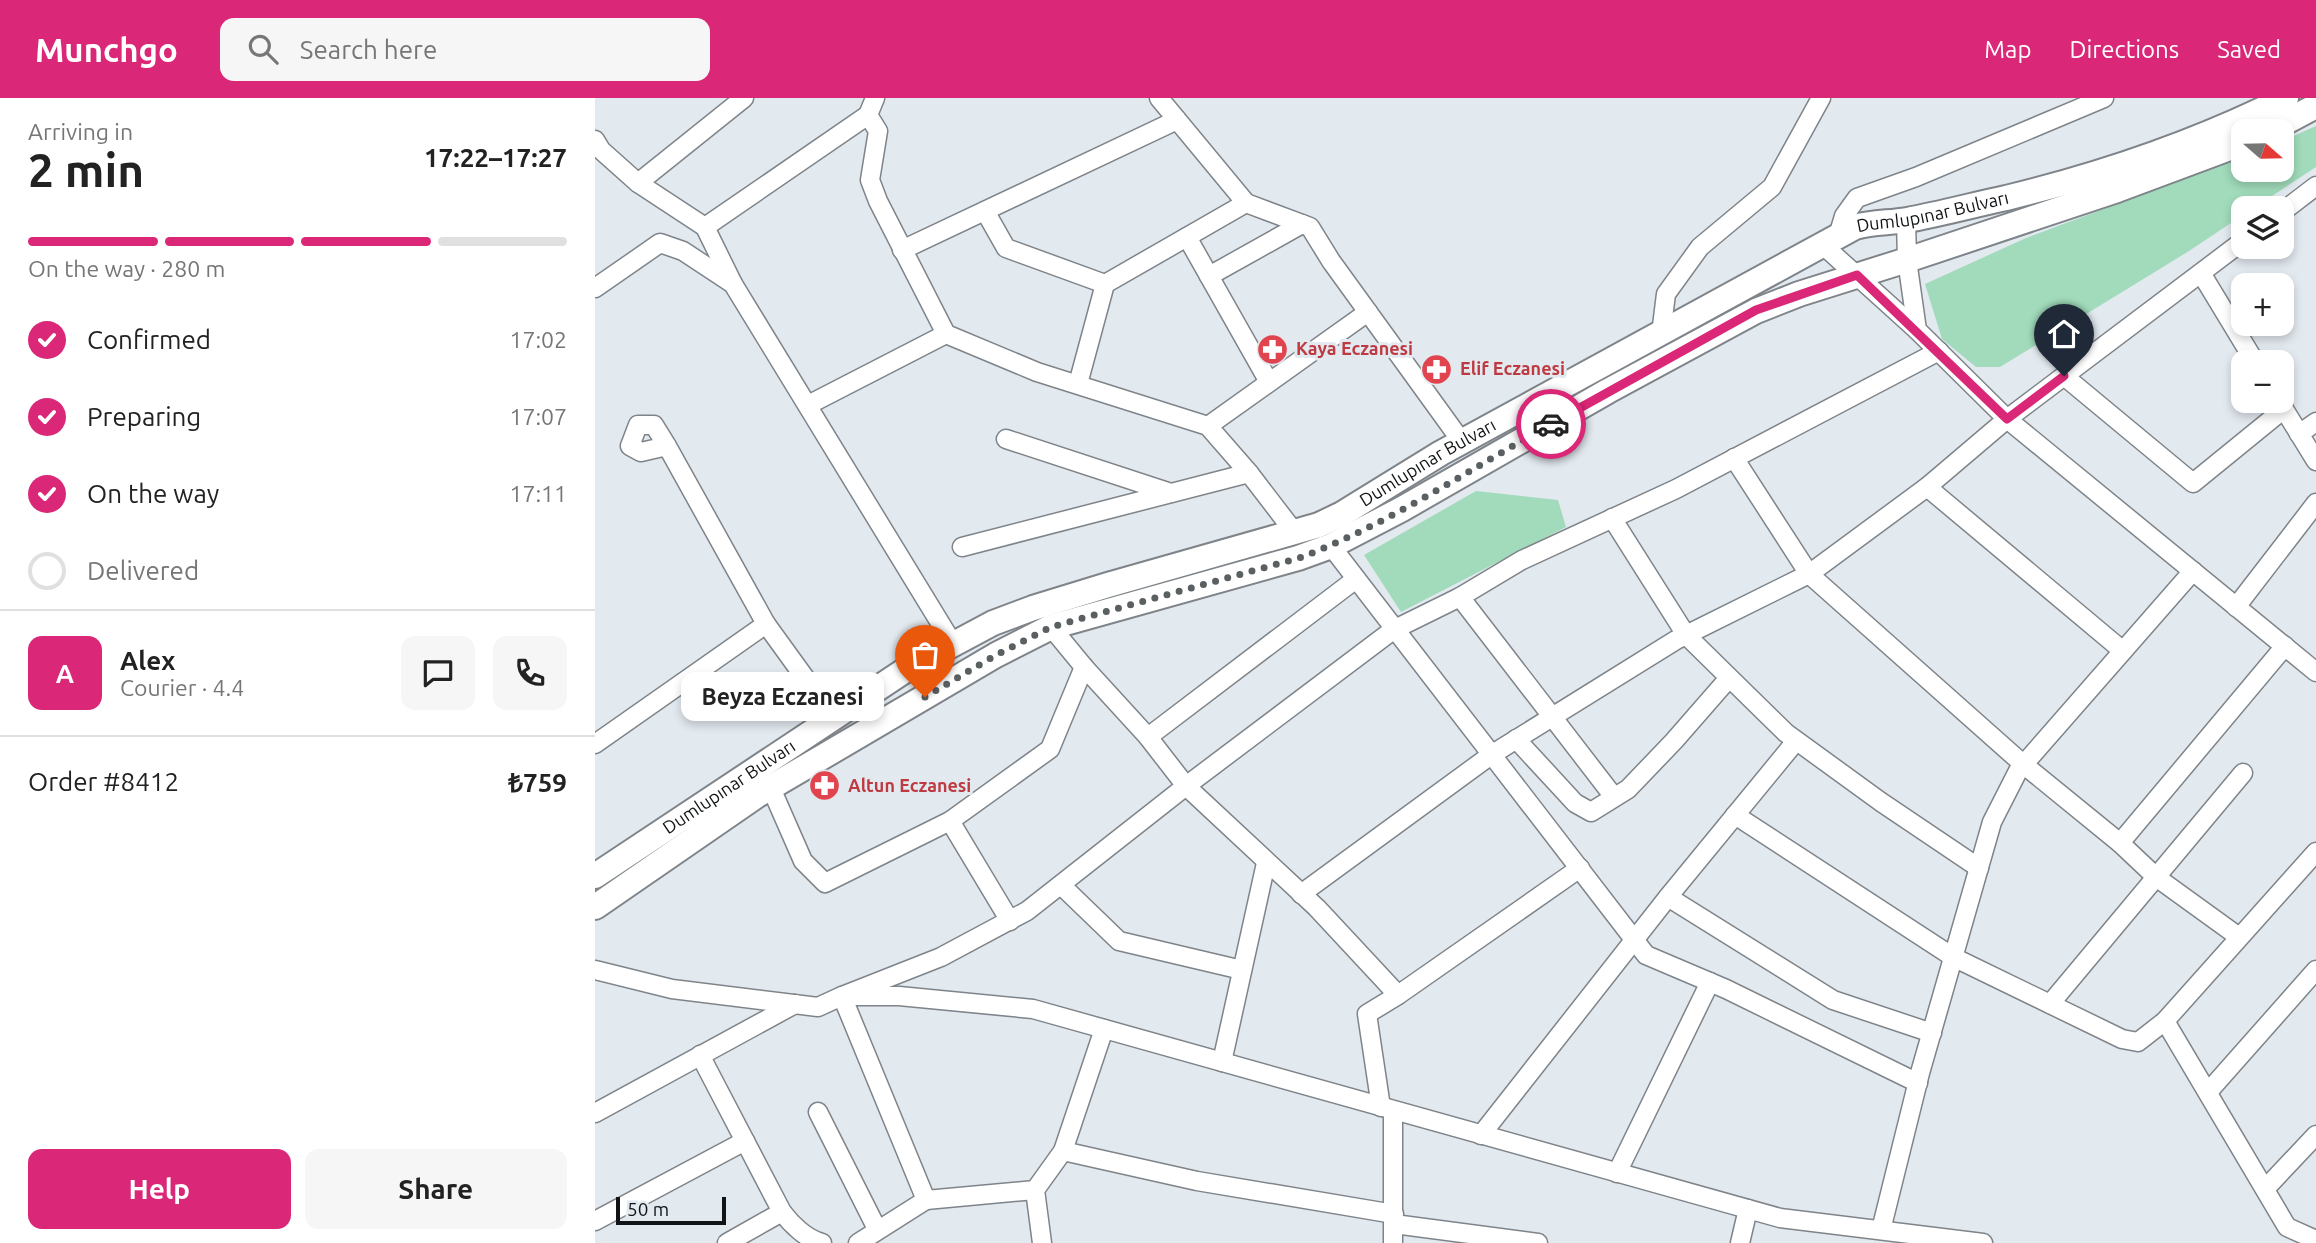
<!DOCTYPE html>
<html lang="en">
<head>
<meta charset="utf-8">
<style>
	body { margin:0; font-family:Ubuntu,sans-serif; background:#f6f6f6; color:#222; height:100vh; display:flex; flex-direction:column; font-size:26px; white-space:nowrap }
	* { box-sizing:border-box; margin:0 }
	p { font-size:23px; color:#767676 }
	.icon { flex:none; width:38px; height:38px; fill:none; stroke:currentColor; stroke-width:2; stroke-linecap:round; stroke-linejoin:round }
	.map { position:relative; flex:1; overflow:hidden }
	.details { display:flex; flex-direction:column; background:#fff; width:595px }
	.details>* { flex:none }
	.needle { width:46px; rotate:110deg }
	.tools { position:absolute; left:1636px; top:21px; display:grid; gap:14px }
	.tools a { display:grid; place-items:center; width:63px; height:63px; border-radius:14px; background:#fff; box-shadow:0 4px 10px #0003; font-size:35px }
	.scale { position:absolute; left:21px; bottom:18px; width:110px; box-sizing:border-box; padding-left:7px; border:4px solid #111416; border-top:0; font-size:19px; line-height:24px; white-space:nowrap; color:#111416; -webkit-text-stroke:5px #e2e9ef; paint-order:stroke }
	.pin { position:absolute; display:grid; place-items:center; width:60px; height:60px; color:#fff; margin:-72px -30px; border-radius:50% 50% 50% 0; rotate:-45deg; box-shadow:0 0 7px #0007 }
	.pin .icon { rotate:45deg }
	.courier { position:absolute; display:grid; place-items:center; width:70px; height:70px; margin:-35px; border:5px solid #db2777; border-radius:50%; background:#fff; color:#222; box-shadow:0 2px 9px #0007 }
	.bubble { position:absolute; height:49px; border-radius:14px; background:#fff; box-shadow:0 4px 10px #0003; font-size:23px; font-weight:700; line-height:49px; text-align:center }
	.headline em { font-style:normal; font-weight:700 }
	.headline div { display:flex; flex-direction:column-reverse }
	.headline { display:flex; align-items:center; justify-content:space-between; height:119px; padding:0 28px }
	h1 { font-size:46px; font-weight:700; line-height:52px }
	.bar { display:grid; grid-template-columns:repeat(4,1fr); gap:10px 7px; align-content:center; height:84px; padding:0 28px }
	.bar i { height:9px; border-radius:5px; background:#e0e0e0 }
	.bar .on { background:#db2777 }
	.bar p { grid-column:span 4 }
	.line { display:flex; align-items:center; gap:18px; padding:0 28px; border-top:2px solid #e0e0e0 }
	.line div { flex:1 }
	.round { display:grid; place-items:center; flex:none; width:74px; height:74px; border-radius:14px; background:#f6f6f6 }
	ol { padding:0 28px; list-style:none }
	li { display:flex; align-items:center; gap:21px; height:77px }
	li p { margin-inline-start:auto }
	li .icon { padding:7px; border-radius:50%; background:#db2777; color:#fff; stroke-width:4 }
	li:last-child { color:#767676 }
	li i { width:38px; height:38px; border:4px solid #e0e0e0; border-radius:50% }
	.primary-button { display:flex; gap:14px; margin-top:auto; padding:14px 28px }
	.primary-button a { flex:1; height:80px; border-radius:14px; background:#db2777; color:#fff; font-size:28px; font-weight:700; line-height:80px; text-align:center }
	.primary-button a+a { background:#f6f6f6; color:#222 }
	header { display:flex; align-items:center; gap:42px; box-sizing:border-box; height:98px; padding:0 35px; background:#db2777; color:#fff }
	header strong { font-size:33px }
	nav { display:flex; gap:38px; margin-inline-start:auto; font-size:24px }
	.search { width:490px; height:63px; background:#f6f6f6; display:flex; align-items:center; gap:18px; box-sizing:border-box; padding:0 24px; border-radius:14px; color:#767676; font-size:26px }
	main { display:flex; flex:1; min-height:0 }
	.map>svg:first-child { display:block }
	.green { fill:#a1dbbb }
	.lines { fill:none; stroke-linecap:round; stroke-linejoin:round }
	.street-casing { stroke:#7e8489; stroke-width:21 }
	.secondary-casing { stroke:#7e8489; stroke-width:28 }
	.street { stroke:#fff; stroke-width:18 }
	.secondary { stroke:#fff; stroke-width:24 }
	.done { stroke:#5a5f62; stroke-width:7; stroke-dasharray:0 12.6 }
	.route { stroke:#db2777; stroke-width:9 }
	.labels { text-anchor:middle; stroke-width:6; stroke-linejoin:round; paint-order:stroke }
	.street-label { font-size:18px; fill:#111416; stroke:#e2e9ef }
	.health-label { font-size:18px; font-weight:bold; fill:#be3a42; stroke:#e2e9ef; text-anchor:start }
</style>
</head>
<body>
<header>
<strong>Munchgo</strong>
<div class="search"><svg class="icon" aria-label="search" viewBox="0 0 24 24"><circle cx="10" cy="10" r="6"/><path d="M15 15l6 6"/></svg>Search here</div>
<nav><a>Map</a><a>Directions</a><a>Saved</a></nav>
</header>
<main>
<section class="details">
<div class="headline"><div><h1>2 min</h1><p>Arriving in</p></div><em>17:22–17:27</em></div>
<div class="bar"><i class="on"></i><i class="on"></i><i class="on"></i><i></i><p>On the way · 280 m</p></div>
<ol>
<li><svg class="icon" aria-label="check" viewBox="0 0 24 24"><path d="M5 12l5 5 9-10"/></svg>Confirmed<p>17:02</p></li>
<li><svg class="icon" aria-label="check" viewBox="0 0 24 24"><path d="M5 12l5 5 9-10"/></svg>Preparing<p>17:07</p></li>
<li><svg class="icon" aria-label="check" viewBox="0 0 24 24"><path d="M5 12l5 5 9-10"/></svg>On the way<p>17:11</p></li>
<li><i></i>Delivered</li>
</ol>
<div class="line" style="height:126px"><b class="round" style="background:#db2777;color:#fff">A</b><div><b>Alex</b><p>Courier · 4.4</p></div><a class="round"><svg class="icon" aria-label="chat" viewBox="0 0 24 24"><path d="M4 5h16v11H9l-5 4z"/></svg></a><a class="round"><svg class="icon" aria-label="phone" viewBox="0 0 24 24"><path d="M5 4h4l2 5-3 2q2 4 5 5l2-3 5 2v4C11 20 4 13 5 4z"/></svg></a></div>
<div class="line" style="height:91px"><div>Order #8412</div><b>₺759</b></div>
<div class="primary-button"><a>Help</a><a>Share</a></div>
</section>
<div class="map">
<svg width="1721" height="1145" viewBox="0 0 1721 1145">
	<rect width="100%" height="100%" fill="#e2e9ef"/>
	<g class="green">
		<polygon points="1721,28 1721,69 1659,110 1648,110 1648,117 1594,153 1405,269 1381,269 1347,241 1330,186 1431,140 1648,59 1648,72 1687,72 1687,43"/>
		<polygon points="881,393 963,402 971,429 806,514 769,457"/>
	</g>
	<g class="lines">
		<defs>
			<g id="street">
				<polyline points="280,0 273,17 283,33 275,82 283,103 351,236 442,274 613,328 654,375 700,435"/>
				<polyline points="564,0 651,105 715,129 736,163 867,344"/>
				<polyline points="0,42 6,52 43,85 110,129 138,186"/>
				<polyline points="43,85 149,0"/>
				<polyline points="390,113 411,150 510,186"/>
				<polyline points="1687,114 1721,88"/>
				<polyline points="1311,122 1312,162 1322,232 1412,321 1721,574"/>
				<polyline points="110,129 273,17"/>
				<polyline points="1243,138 1249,118 1262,100 1321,79 1509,0"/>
				<polyline points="592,139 674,284"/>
				<polyline points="1229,148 1322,232"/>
				<polyline points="307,152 582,22"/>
				<polyline points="1606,175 1660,264"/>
				<polyline points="614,178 707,126"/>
				<polyline points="0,190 65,145 88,153 138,186 358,546"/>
				<polyline points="1066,236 1071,196 1105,149 1177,89 1226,0"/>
				<polyline points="1469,278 1598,385 1689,311"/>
				<polyline points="483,286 510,186 651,105"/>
				<polyline points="1684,303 1721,363"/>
				<polyline points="213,307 351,236"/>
				<polyline points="613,328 773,214"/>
				<polyline points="1704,336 1721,324"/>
				<polyline points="411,341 576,395"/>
				<polyline points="72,348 46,354 35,348 43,327 59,327 72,348 171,526 239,620"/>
				<polyline points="1139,360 1214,476 1428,666 1525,745 1561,779 1644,839"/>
				<polyline points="1332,389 1528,553"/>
				<polyline points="1017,420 1091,537 1191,635 1286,704 1384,770"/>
				<polyline points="736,448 1051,857 1131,891 1323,985"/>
				<polyline points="367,449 654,375"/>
				<polyline points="865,499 1019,699"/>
				<polyline points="1641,509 1721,405"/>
				<polyline points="456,529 489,569 553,639 591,688 722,810 803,897"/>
				<polyline points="553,639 761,481"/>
				<polyline points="921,641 980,705 996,714 1033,691 1079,643 1134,580"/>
				<polyline points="0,646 171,526"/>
				<polyline points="176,690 208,763 230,785 355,723 455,651 489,569"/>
				<polyline points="1140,717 1358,859 1527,941 1543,944 1570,923 1721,754"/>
				<polyline points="355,723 415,823"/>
				<polyline points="1525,745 1690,548"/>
				<polyline points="467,788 524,843 647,872"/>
				<polyline points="706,796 896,657 1081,542 1214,476 1332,389 1412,321 1648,143"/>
				<polyline points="1073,799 1238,902 1337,935"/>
				<polyline points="0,872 77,891 223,909 247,898 304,898 438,911 1185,1120 1388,1145"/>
				<polyline points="1455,906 1648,675"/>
				<polyline points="1570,923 1692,1129 1721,1142"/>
				<path d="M105,957L187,1114C196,1126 211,1141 227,1145"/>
				<polyline points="627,964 671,765"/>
				<polyline points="1613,994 1721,872"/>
				<polyline points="786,1009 772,916 803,897 985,770"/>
				<polyline points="798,1013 798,1145"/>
				<polyline points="223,1014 282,1131"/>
				<polyline points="0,1015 200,906"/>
				<polyline points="886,1037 1073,799 1201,643"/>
				<polyline points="468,1053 602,1083 799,1116"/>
				<polyline points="1022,1075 1115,884"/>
				<polyline points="1670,1091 1721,1037"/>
				<polyline points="331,1102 440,1092"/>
				<polyline points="0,1123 150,1043"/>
				<polyline points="799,1126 943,1145"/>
				<polyline points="1286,1132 1325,975 1397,724 1423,673 1598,473"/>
				<polyline points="132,1145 187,1114"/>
				<polyline points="263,1145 331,1102 247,898 346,859 432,813 591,688 798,532 865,499 927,462 1081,391 1344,253"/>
				<polyline points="447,1145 440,1092 468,1053 509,931"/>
				<polyline points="1145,1145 1153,1111"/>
			</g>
			<g id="secondary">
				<polyline points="1674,33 1721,8"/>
				<path id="s1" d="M0,778L312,571L398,525L438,510L513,487L724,427L747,416L846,355L1260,129C1278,124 1294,125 1312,122C1345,116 1378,107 1411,100C1506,77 1603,44 1691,0"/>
				<polyline points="0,809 161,698 401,557 456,529 703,460 736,448 807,411 1013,293 1161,213 1204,196 1312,162 1522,92 1648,45"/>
			</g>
		</defs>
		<use href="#street" class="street-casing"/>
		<use href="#secondary" class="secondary-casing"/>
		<use href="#street" class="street"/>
		<use href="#secondary" class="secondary"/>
	</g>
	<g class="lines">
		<path class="done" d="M330,599L401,557L456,529L704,460C792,427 874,372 956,326"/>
		<polyline class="route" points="956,326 1161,212 1262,177 1412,321 1469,278"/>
	</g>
	<defs>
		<symbol id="pharmacy-disc" viewBox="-11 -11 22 22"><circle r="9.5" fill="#e0444e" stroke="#e2e9ef"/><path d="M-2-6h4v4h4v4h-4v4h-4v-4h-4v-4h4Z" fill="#fff"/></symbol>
	</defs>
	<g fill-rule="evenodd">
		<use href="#pharmacy-disc" x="660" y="234" width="35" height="35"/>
		<use href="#pharmacy-disc" x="824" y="254" width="35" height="35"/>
		<use href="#pharmacy-disc" x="212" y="670" width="35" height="35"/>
	</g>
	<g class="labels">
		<g class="street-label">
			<text dy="6" stroke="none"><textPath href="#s1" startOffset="1505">Dumlupınar Bulvarı</textPath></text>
			<text dy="6" stroke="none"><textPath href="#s1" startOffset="938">Dumlupınar Bulvarı</textPath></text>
			<text dy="6" stroke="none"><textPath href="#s1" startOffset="161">Dumlupınar Bulvarı</textPath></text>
		</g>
		<g class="health-label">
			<text x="701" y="257">Kaya Eczanesi</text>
			<text x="865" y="277">Elif Eczanesi</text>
			<text x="253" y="694">Altun Eczanesi</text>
		</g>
	</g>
</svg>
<div class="tools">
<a><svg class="needle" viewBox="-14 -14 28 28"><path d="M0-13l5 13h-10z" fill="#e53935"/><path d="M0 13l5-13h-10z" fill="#767676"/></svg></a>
<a><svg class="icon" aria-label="layers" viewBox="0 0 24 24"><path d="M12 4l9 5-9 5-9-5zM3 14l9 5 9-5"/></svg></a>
<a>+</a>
<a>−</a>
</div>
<div class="scale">50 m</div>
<div class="pin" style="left:330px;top:599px;background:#ea580c"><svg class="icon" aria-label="bag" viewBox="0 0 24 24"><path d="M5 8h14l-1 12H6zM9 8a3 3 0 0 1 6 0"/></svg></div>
<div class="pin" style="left:1469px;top:278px;background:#1f2937"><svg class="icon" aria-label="home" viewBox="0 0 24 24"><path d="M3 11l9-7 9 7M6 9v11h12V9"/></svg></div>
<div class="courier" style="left:956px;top:326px"><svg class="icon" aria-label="car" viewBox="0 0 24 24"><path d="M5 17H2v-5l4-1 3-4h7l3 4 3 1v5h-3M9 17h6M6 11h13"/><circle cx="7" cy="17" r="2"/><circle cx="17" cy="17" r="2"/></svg></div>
<div class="bubble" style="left:86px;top:574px;width:203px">Beyza Eczanesi</div>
</div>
</main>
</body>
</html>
